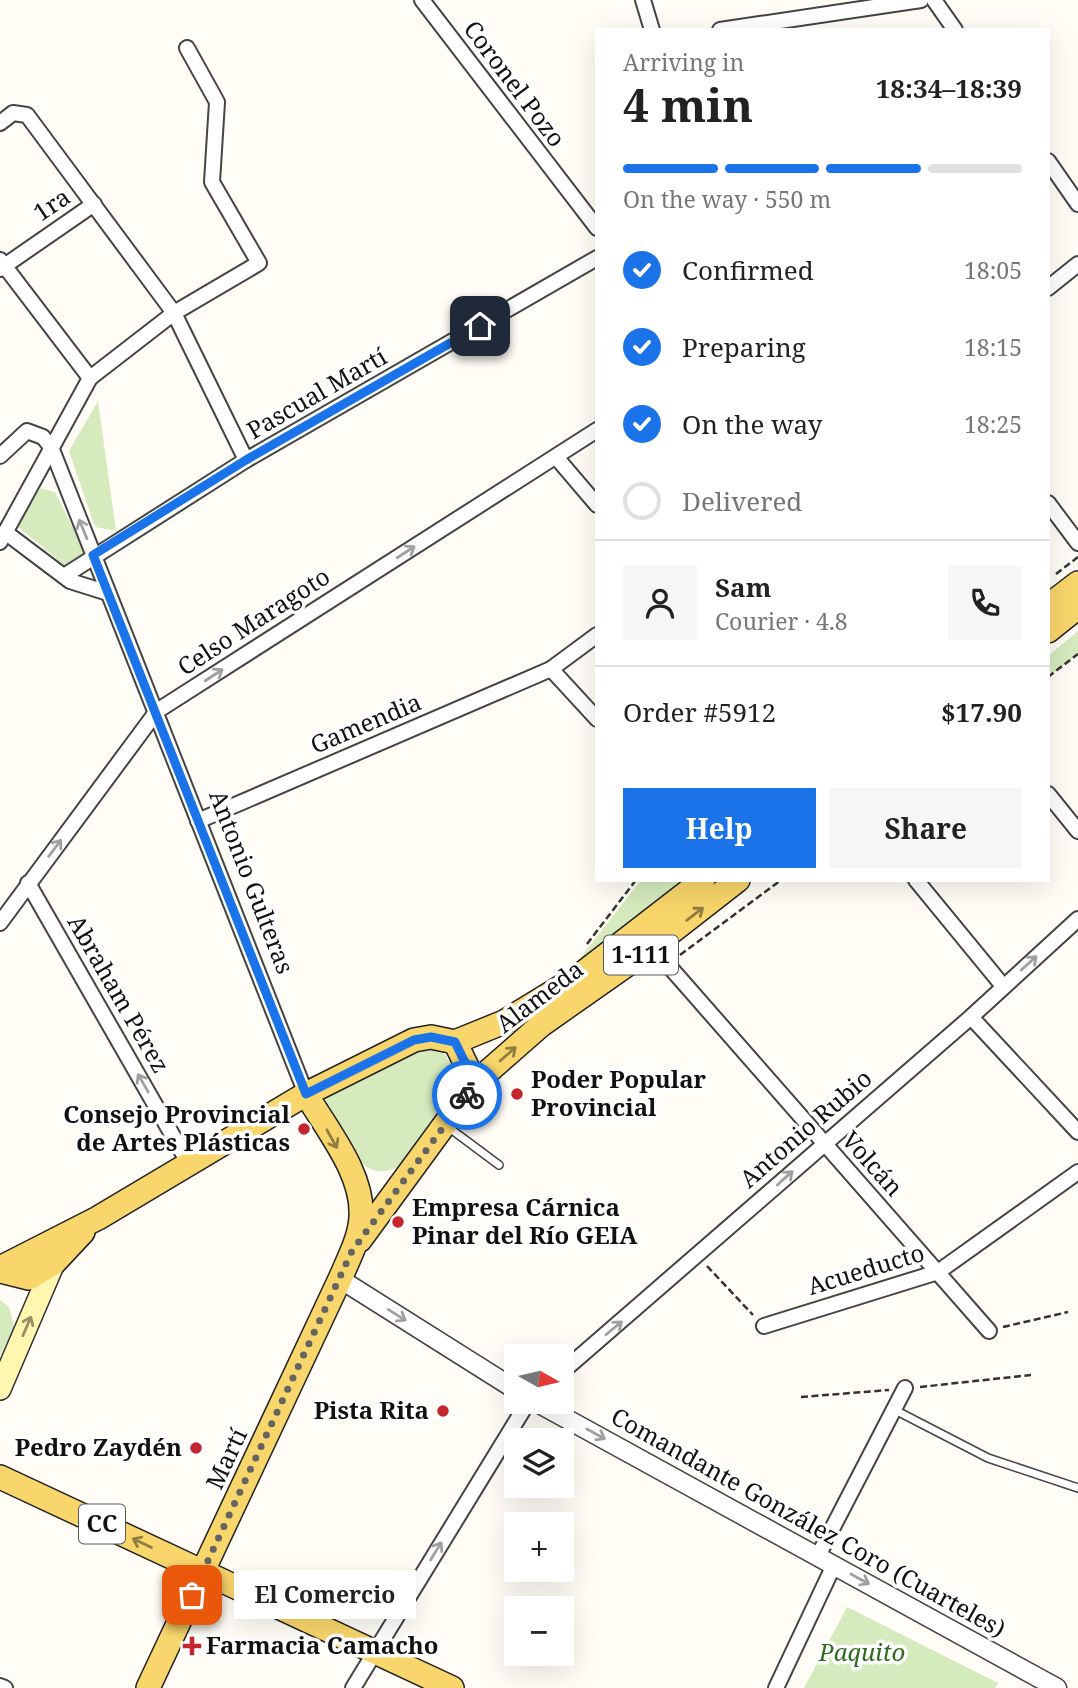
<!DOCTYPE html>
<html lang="en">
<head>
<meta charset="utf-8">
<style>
	body { margin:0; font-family:"Noto Serif",serif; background:#f6f6f6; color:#222; height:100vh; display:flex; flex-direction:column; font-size:26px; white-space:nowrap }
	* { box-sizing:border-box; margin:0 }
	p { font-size:23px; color:#767676 }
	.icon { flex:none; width:38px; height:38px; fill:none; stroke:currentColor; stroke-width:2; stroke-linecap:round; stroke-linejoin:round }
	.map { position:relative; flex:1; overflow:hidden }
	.sheet { position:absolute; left:595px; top:28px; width:455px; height:854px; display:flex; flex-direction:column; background:#fff; border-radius:0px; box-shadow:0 7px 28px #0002 }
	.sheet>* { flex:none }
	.needle { width:46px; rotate:98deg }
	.buttons { position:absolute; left:504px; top:1344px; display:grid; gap:14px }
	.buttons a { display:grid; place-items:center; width:70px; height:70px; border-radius:0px; background:#fff; box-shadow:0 7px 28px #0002; font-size:35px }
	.pin { position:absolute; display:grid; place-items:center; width:60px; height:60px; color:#fff; margin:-30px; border-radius:14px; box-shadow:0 4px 10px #0006 }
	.courier { position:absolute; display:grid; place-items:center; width:70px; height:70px; margin:-35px; border:5px solid #1a73e8; border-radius:50%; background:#fff; color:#222; box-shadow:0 2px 9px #0007 }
	.bubble { position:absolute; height:49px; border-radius:0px; background:#fff; box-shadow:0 7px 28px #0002; font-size:23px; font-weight:700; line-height:49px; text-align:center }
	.overview em { font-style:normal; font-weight:700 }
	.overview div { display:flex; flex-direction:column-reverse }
	.overview { display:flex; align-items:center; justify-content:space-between; height:119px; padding:0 28px }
	h1 { font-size:46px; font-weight:700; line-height:52px }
	.bar { display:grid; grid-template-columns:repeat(4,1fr); gap:10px 7px; align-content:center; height:84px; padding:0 28px }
	.bar i { height:9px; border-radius:5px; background:#e0e0e0 }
	.bar .active { background:#1a73e8 }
	.bar p { grid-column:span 4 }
	.line { display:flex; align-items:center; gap:18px; padding:0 28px; border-top:2px solid #e0e0e0 }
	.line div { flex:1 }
	.round { display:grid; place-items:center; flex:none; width:74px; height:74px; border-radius:0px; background:#f6f6f6 }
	ol { padding:0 28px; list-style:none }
	li { display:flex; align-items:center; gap:21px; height:77px }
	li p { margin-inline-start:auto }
	li .icon { padding:7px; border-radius:50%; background:#1a73e8; color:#fff; stroke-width:4 }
	li:last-child { color:#767676 }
	li i { width:38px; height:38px; border:4px solid #e0e0e0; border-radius:50% }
	.cta { display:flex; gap:14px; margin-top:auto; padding:14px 28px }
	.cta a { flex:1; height:80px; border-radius:0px; background:#1a73e8; color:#fff; font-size:28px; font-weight:700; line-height:80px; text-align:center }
	.cta a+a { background:#f6f6f6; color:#222 }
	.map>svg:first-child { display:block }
	.green { fill:#d5ebbd }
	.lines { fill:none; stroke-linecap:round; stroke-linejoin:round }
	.service-casing { stroke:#444; stroke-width:10 }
	.minor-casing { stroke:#444; stroke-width:18 }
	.tertiary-casing { stroke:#444; stroke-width:21 }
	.secondary-casing { stroke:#333; stroke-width:24 }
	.primary-casing { stroke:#222; stroke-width:26 }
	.path { stroke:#333; stroke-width:2.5; stroke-dasharray:7 3.5; stroke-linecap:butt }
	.service { stroke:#fff; stroke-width:7 }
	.minor { stroke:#fff; stroke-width:14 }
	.tertiary { stroke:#fff; stroke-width:18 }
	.secondary { stroke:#fff6b0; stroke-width:21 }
	.primary { stroke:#f9d66b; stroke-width:23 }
	.oneway { stroke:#a0a0a0 }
	.oneway2 { stroke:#917d42 }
	.oneway3 { stroke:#948f68 }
	.done { stroke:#646461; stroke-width:7; stroke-dasharray:0 12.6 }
	.route { stroke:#1a73e8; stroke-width:9 }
	.poi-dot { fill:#c4262e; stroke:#fff; stroke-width:2.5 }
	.labels { text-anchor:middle; stroke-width:7; stroke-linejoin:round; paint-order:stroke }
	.shield { fill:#fff; stroke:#585858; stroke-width:2 }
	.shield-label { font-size:23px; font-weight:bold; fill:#111 }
	.street-label { font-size:24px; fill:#111; stroke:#fff }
	.poi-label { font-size:24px; font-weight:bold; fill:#111; stroke:#fff; text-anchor:start }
	.park-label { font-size:24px; font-style:italic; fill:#2f6b1f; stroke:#fff }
</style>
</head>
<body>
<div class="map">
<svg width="1078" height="1688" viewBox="0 0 1078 1688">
	<rect width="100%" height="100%" fill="#fffdf5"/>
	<g class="green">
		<polygon points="98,401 116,531 95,527 69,451"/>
		<polygon points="41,488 55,492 87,556 68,568 17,526"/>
		<polygon points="1078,631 1078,654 1048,677 1048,656"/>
		<polygon points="641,880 695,880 592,956 577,962"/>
		<path d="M430,1044C445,1050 450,1062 457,1076L454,1088L399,1167C390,1170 383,1173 373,1170C357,1165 329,1126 326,1111C324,1102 326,1097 330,1090Z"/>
		<polygon points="0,1300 9,1307 14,1327 0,1356"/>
		<polygon points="847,1607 998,1683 998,1684 995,1688 804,1688"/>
	</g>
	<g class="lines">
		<defs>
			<g id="service">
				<polyline points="448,1127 499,1165"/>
				<polyline points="893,1409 988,1458 1078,1488"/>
			</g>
			<g id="minor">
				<polyline points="422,0 597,228"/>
				<polyline points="643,0 652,30"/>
				<polyline points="934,0 955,30"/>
				<polyline points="720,30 921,0"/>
				<polyline points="0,123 13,113 27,115 174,313 246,460"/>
				<polyline points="1048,161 1078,204"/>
				<polyline points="0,260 90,378"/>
				<polyline points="0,269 94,204"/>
				<polyline points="1048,288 1078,264"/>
				<polyline points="0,456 27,431 43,437 51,447 306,1094"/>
				<polyline points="556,457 597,505"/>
				<polyline points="1048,503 1078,543"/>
				<polyline points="5,532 70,581 108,593"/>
				<polyline points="0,542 90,378 174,313 259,263 212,182 217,102 187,48"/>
				<polyline points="64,576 246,460 597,258"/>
				<polyline points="551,669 597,719"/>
				<polyline points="1048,794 1078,831"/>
				<polyline points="198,821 551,669 597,635"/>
				<polyline points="916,880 1003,986"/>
				<polyline points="28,883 189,1164"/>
				<polyline points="0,923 157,711 597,430"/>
				<polyline points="647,941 989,1331"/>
				<polyline points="971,1017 1078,1132"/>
				<polyline points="764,1326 938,1272 1078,1172"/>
				<polyline points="562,1372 971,1017 1078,919"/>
				<polyline points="818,1556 905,1388"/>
				<polyline points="0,1686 5,1688"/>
				<polyline points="353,1688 528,1402"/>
				<polyline points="776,1688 834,1565"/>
			</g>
			<g id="tertiary">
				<polyline points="340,1279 516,1390"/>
				<polyline points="536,1402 1057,1688"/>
			</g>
			<polyline id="secondary" points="0,1389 54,1263"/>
			<g id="primary">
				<polyline points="1048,606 1078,583"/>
				<polyline points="1048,631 1078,607"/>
				<polyline points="455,1042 475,1083"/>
				<polyline points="360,1240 475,1083 541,1025 652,947 738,880"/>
				<polyline points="0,1268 98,1218 306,1094 414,1040 431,1037 455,1042 504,1022 579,976 703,880"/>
				<polyline points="0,1271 29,1278 54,1263 83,1232"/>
				<polyline points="0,1477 452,1688"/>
				<path d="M148,1688L340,1279C348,1260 360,1238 361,1217C364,1174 327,1130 306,1094"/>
			</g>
		</defs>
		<use href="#service" class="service-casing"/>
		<use href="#minor" class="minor-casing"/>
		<use href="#tertiary" class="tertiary-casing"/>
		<use href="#secondary" class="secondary-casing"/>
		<use href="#primary" class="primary-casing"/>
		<g class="path">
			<polyline points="1056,574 1078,557"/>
			<polyline points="1048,677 1078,654"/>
			<polyline points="587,944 636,880"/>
			<polyline points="680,955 781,880"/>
			<polyline points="707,1266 753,1315"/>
			<polyline points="1003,1327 1068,1312"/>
			<polyline points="920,1387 1031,1375"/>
			<polyline points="801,1397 889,1390"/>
		</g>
		<use href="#service" class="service"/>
		<use href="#minor" class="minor"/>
		<use href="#tertiary" class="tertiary"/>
		<use href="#secondary" class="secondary"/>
		<use href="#primary" class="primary"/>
	</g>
	<defs><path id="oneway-shaft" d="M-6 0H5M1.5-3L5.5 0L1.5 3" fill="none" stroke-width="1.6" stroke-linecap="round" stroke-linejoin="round" transform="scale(1.75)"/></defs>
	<g class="oneway">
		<use href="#oneway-shaft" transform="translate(83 529) rotate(-112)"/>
		<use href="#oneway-shaft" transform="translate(406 552) rotate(-33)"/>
		<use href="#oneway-shaft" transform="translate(214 675) rotate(-33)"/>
		<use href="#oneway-shaft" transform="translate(55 848) rotate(-53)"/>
		<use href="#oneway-shaft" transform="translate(1029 963) rotate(-42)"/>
		<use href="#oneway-shaft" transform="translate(143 1083) rotate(-120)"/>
		<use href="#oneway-shaft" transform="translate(785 1178) rotate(-42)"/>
		<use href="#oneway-shaft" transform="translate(397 1315) rotate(32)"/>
		<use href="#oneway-shaft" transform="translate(614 1328) rotate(-40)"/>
		<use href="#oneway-shaft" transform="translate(596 1434) rotate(29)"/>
		<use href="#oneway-shaft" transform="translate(436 1551) rotate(-58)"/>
		<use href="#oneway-shaft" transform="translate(860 1579) rotate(29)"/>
	</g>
	<g class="oneway2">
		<use href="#oneway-shaft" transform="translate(695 914) rotate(-38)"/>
		<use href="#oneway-shaft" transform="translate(508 1054) rotate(-41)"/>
		<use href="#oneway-shaft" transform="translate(332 1139) rotate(61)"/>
		<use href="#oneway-shaft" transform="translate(142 1543) rotate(-155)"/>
	</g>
	<use class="oneway3" href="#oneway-shaft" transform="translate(27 1326) rotate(-67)"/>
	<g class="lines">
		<polyline class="done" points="192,1595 352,1251 467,1095"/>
		<polyline class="route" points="467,1095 475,1083 455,1042 431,1037 414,1040 306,1094 93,555 246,460 480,326"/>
	</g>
	<g class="poi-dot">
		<circle cx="517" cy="1094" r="7"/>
		<circle cx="304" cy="1129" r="7"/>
		<circle cx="398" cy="1222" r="7"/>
		<circle cx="443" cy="1411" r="7"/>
		<circle cx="196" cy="1448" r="7"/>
		<path d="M188.5 1635.5h7v7h7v7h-7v7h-7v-7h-7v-7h7z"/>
	</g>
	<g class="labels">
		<g class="shield">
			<rect x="604" y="935.5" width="74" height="39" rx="5"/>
			<rect x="79" y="1504.5" width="46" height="39" rx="5"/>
		</g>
		<g class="shield-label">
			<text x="641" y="963">1-111</text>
			<text x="102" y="1532">CC</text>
		</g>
		<g class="street-label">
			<text transform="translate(514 84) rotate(53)" y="8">Coronel Pozo</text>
			<text transform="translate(52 205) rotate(-34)" y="8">1ra</text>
			<text transform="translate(317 394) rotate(-30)" y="8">Pascual Martí</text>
			<text transform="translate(254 622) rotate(-33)" y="8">Celso Maragoto</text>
			<text transform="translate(366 724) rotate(-23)" y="8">Gamendia</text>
			<text transform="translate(251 882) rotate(69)" y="8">Antonio Gulteras</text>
			<text transform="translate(118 994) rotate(60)" y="8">Abraham Pérez</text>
			<text transform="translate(540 997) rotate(-37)" y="8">Alameda</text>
			<text transform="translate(806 1129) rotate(-41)" y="8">Antonio Rubio</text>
			<text transform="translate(872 1164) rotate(48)" y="8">Volcán</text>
			<text transform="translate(866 1270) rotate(-17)" y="8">Acueducto</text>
			<text transform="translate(227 1459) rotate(-65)" y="8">Martí</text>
			<text transform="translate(808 1523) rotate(29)" y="8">Comandante González Coro (Cuarteles)</text>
		</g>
		<g class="poi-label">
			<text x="531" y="1088">Poder Popular<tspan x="531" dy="28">Provincial</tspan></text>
			<text x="290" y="1123" text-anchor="end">Consejo Provincial<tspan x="290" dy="28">de Artes Plásticas</tspan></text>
			<text x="412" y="1216">Empresa Cárnica<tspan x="412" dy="28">Pinar del Río GEIA</tspan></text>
			<text x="429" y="1419" text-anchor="end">Pista Rita</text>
			<text x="182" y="1456" text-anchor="end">Pedro Zaydén</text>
			<text x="206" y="1654">Farmacia Camacho</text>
		</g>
		<g class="park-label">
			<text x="862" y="1661">Paquito</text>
		</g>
	</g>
</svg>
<div class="buttons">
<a><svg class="needle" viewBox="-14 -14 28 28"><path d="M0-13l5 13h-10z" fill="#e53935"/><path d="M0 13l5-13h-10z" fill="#767676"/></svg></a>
<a><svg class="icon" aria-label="layers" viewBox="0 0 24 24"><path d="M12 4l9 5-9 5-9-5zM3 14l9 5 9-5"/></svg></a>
<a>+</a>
<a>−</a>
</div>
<div class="pin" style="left:192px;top:1595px;background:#ea580c"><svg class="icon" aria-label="bag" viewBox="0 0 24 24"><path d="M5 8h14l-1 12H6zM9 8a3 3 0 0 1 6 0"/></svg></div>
<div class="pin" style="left:480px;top:326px;background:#1f2937"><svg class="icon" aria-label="home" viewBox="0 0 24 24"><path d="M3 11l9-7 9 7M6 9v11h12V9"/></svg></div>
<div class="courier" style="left:467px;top:1095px"><svg class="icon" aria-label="bike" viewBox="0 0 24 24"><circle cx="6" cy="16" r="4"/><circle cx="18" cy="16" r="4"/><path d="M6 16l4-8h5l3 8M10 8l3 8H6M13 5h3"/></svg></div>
<div class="bubble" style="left:234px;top:1570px;width:182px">El Comercio</div>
<section class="sheet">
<div class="overview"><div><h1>4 min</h1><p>Arriving in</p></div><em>18:34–18:39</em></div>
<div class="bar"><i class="active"></i><i class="active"></i><i class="active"></i><i></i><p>On the way · 550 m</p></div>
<ol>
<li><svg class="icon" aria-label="check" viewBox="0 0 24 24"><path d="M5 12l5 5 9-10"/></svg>Confirmed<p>18:05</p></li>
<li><svg class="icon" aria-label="check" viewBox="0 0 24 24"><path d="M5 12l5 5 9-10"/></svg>Preparing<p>18:15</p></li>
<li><svg class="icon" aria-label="check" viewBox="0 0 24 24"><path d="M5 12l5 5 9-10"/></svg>On the way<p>18:25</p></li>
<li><i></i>Delivered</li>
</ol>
<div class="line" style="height:126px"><a class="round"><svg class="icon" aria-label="person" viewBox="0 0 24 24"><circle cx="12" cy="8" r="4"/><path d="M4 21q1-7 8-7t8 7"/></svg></a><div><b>Sam</b><p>Courier · 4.8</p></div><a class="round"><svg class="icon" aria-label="phone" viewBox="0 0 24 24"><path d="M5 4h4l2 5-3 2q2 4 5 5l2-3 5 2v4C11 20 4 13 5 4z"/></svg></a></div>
<div class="line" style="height:91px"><div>Order #5912</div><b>$17.90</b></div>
<div class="cta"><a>Help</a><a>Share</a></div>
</section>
</div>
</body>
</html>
